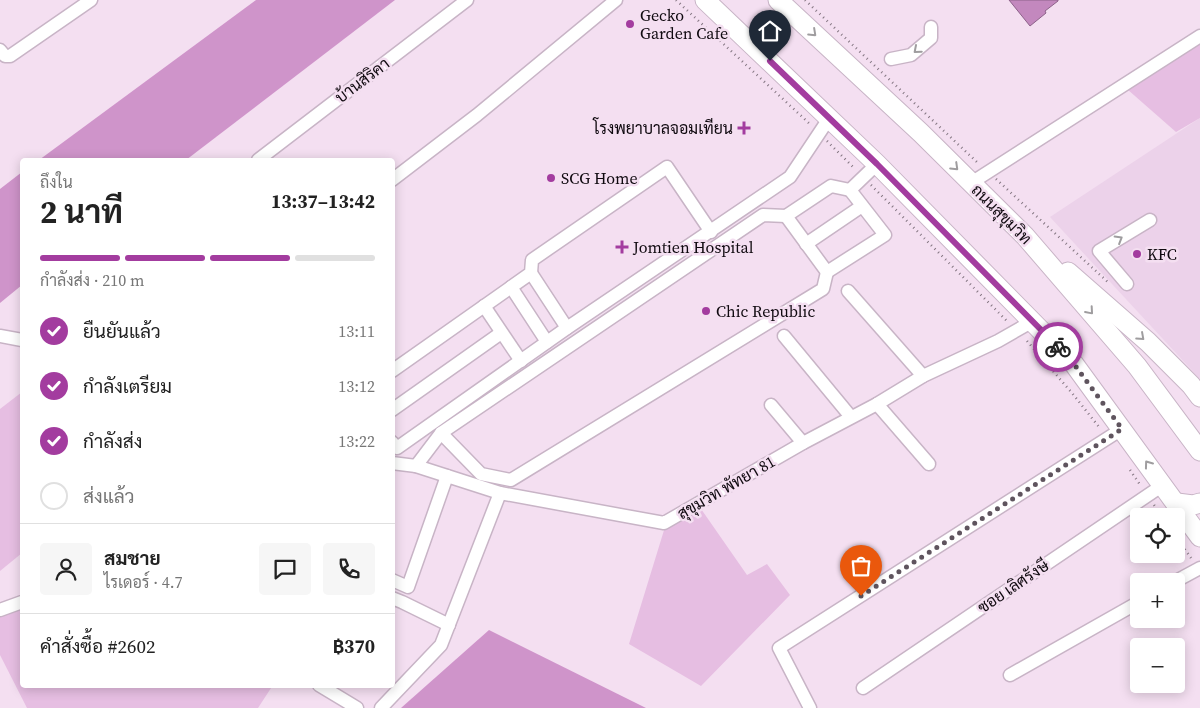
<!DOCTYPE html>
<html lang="th">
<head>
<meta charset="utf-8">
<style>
	body { margin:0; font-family:"Source Serif 4",Sarabun,serif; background:#f6f6f6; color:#222; height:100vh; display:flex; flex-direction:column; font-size:19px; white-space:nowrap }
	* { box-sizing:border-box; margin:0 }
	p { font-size:16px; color:#767676 }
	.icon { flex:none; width:28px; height:28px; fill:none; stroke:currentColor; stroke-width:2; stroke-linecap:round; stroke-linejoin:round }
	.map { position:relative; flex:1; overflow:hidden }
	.panel { position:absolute; left:20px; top:158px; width:375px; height:530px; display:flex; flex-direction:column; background:#fff; border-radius:5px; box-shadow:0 2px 12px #0003 }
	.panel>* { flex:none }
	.tools { position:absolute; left:1130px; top:508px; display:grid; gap:10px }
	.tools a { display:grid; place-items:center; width:55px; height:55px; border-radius:5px; background:#fff; box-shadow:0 2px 12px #0003; font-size:25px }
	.pin { position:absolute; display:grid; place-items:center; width:42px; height:42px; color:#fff; margin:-51px -21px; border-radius:50% 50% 50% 0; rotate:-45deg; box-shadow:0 0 5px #0007 }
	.pin .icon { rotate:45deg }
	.courier { position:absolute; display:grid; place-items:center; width:50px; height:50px; margin:-25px; border:4px solid #a33c9f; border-radius:50%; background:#fff; color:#222; box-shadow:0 1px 6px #0007 }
	.head em { font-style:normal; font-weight:700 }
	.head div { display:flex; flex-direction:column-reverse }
	.head { display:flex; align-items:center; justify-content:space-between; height:85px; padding:0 20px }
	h1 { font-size:32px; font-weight:700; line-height:38px }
	.bar { display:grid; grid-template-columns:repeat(4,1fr); gap:8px 5px; align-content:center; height:60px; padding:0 20px }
	.bar i { height:6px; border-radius:4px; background:#e0e0e0 }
	.bar .current { background:#a33c9f }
	.bar p { grid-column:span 4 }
	.line { display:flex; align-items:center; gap:12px; padding:0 20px; border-top:1px solid #e0e0e0 }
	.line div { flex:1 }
	.round { display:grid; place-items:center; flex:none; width:52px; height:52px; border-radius:5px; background:#f6f6f6 }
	ol { padding:0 20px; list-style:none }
	li { display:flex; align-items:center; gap:15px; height:55px }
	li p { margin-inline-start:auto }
	li .icon { padding:5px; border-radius:50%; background:#a33c9f; color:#fff; stroke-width:4 }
	li:last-child { color:#767676 }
	li i { width:28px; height:28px; border:2px solid #e0e0e0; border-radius:50% }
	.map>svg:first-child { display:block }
	.built { fill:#ecd2ea }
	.green { fill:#e6bee2 }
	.forest { fill:#cf94ca }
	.water { fill:#c388be; stroke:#8d628a }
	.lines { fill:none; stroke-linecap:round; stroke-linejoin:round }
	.minor-casing { stroke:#c8b4c6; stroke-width:15 }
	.highway-casing { stroke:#c8b4c6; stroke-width:21 }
	.path { stroke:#847682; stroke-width:2.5; stroke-dasharray:1 4; stroke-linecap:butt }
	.minor { stroke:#fff; stroke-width:12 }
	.highway { stroke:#fff; stroke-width:19 }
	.oneway { stroke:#9f9d9f }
	.done { stroke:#5f545e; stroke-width:5; stroke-dasharray:0 9 }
	.route { stroke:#a33c9f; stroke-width:6 }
	.poi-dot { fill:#a33c9f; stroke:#f4dff1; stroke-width:2 }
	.labels { text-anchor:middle; stroke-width:5; stroke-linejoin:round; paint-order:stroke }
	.poi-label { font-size:16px; fill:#0f090f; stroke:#f4dff1; text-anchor:start }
	.street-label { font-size:16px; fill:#0f090f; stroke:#f4dff1 }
</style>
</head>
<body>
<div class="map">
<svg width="1200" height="708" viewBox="0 0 1200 708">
	<rect width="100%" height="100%" fill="#f4dff1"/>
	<polygon class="built" points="1200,118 1200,379 1050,217"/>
	<g class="green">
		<polygon points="1200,43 1200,118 1176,132 1127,89"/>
		<polygon points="22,392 22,553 0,571 0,409"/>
		<polygon points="699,506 747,575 767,564 790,595 701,686 629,644 665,527"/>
		<polygon points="22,606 22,685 273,685 258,708 27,708 0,655 0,613"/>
	</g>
	<g class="forest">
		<polygon points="256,0 395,0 186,160 39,160"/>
		<polygon points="22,172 22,285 0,303 0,189"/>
		<polygon points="489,630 646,708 401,708"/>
	</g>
	<polygon class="water" points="1009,0 1058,0 1058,1 1045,11 1046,13 1030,26"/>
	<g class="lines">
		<defs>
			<g id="minor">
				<polyline points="0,50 5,56 10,56 91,0"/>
				<polyline points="891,59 911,55 931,38 931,27"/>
				<polyline points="258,160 467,0"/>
				<polyline points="392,180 477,115 616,0"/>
				<polyline points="971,183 1200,36"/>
				<polyline points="786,216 827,272 885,235 850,190 877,164"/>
				<polyline points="806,244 862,206"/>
				<polyline points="531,273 567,328"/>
				<polyline points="1127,284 1099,251 1150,220"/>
				<polyline points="511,287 547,342"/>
				<polyline points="848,291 923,376"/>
				<polyline points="484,306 521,361"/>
				<polyline points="0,336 22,340"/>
				<polyline points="784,336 851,417"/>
				<polyline points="392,371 531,273 532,260 667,167 711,232"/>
				<polyline points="877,404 929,464"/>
				<polyline points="771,405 803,443"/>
				<polyline points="392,410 501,333"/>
				<polyline points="441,433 481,474 511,480 823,289 827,272"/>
				<polyline points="392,442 397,448 567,328 790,177 830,117"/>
				<polyline points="392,463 416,466 500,493 664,523 803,443 877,404 923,376 998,341 1033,321"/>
				<polyline points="416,466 441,433 763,215 786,216 831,186 850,190"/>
				<polyline points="392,580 408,587 447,476"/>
				<polyline points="1176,581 1200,568"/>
				<polyline points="392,598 402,602 449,625"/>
				<polyline points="0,610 22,602"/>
				<polyline points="1010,675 1139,602"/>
				<polyline points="319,685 357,708"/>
				<polyline points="863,688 1163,485"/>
				<polyline points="381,708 441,645 500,493"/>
				<polyline points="810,708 779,648 1122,429"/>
			</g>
			<g id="highway">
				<polyline points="705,0 877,164 1074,364 1200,537"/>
				<polyline points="778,0 921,133 1025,236 1137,366 1200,451"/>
				<polyline points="1068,272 1148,342 1191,385 1200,397"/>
				<polyline points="1177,503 1193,505 1200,503"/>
			</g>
		</defs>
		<use href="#minor" class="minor-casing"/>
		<use href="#highway" class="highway-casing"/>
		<g class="path">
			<polyline points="676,0 811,125"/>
			<polyline points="805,0 979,164"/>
			<polyline points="827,141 855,169"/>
			<polyline points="996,179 1110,284"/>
			<polyline points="871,185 1007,321"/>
			<polyline points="1027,341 1072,393 1099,427"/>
			<polyline points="1130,470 1141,486"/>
			<polyline points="1154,505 1162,516"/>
			<polyline points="1176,537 1191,558"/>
		</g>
		<use href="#minor" class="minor"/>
		<use href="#highway" class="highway"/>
	</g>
	<defs><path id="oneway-chevron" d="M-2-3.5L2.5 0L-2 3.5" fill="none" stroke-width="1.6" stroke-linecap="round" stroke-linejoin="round" transform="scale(1.25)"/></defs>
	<g class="oneway">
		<use href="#oneway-chevron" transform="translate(813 33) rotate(43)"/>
		<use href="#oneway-chevron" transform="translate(917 50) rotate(139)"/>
		<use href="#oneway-chevron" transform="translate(955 167) rotate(44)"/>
		<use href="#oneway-chevron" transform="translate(1119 239) rotate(-31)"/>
		<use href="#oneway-chevron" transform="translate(1090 311) rotate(49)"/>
		<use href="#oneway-chevron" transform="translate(1141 337) rotate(42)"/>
		<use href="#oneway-chevron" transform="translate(1148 464) rotate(-126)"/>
	</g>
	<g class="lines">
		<polyline class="done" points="861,596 1122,429 1074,364 1058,347"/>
		<polyline class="route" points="770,61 877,164 1058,347"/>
	</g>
	<g class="poi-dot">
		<circle cx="630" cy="24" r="5"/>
		<path d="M741.5 120.5h5v5h5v5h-5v5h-5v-5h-5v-5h5z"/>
		<circle cx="551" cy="178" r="5"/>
		<path d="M619.5 239.5h5v5h5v5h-5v5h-5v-5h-5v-5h5z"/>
		<circle cx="1137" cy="254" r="5"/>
		<circle cx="706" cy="311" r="5"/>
	</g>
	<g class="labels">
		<g class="poi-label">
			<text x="640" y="21">Gecko<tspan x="640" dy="18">Garden Cafe</tspan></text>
			<text x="733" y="134" text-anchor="end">โรงพยาบาลจอมเทียน</text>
			<text x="561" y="184">SCG Home</text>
			<text x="633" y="253">Jomtien Hospital</text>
			<text x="1147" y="260">KFC</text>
			<text x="716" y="317">Chic Republic</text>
		</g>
		<g class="street-label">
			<text transform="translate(362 80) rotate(-37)" y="6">บ้านสิริคา</text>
			<text transform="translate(1002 214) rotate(45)" y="6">ถนนสุขุมวิท</text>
			<text transform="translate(726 487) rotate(-30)" y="6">สุขุมวิท พัทยา 81</text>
			<text transform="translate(1013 586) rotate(-34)" y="6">ซอย เลิศรังษี</text>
		</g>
	</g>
</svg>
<div class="tools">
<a><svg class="icon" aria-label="locate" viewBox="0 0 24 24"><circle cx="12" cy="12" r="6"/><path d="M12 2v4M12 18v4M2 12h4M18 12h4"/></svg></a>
<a>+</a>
<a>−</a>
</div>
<div class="pin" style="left:861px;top:596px;background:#ea580c"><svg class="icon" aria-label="bag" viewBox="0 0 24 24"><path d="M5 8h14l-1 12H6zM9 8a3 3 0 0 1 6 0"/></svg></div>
<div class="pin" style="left:770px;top:61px;background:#1f2937"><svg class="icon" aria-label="home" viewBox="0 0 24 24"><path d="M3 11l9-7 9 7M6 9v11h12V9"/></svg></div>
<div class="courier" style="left:1058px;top:347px"><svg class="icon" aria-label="bike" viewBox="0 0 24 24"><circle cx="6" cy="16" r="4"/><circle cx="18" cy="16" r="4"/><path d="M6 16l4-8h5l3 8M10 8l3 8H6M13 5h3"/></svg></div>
<section class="panel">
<div class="head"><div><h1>2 นาที</h1><p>ถึงใน</p></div><em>13:37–13:42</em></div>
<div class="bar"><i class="current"></i><i class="current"></i><i class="current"></i><i></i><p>กำลังส่ง · 210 m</p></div>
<ol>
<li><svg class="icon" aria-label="check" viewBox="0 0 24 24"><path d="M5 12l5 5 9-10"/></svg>ยืนยันแล้ว<p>13:11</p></li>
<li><svg class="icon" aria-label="check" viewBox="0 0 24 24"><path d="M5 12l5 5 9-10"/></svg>กำลังเตรียม<p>13:12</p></li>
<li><svg class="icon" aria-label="check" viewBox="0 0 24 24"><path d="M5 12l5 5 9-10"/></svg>กำลังส่ง<p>13:22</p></li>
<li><i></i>ส่งแล้ว</li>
</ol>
<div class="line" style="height:90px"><a class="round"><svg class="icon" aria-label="person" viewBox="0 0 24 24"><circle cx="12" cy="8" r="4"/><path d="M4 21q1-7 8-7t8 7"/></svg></a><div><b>สมชาย</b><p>ไรเดอร์ · 4.7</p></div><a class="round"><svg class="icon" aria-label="chat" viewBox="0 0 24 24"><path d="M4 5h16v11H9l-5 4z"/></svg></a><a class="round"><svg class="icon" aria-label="phone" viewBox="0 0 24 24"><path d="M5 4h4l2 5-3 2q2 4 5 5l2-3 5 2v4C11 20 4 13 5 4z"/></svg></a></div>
<div class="line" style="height:65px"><div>คำสั่งซื้อ #2602</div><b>฿370</b></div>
</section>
</div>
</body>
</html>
